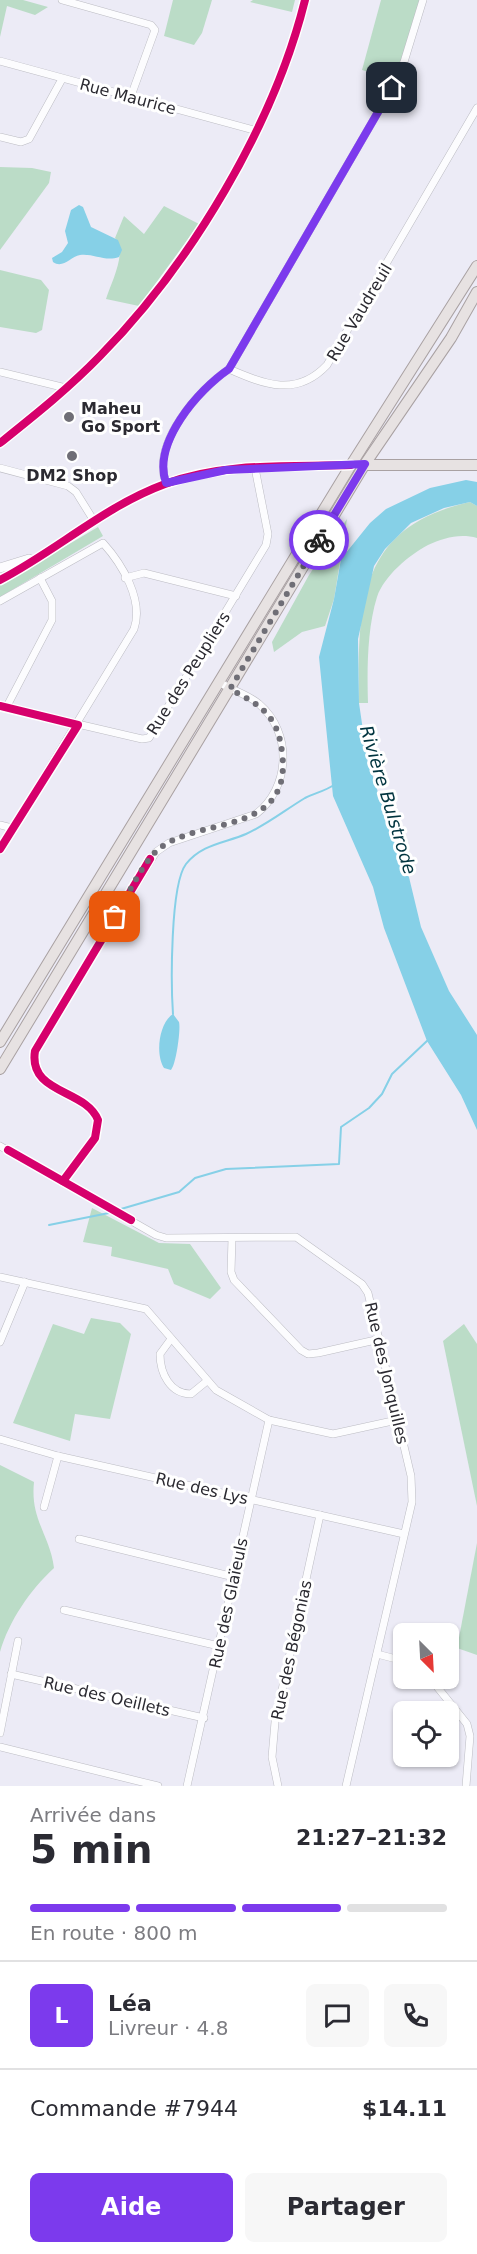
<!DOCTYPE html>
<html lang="fr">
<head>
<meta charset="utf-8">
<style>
	body { margin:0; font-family:"DejaVu Sans",sans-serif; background:#f7f7f7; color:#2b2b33; height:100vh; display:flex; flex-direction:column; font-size:22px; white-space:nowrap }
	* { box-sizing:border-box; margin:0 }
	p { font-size:20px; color:#7c7c81 }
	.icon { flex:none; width:33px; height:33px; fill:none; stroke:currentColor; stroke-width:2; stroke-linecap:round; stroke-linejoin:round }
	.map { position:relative; height:1786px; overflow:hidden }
	.drawer { display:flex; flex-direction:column; background:#fff; flex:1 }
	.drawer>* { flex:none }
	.needle { width:39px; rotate:156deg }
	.tools { position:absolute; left:393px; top:1623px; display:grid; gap:12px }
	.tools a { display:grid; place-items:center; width:66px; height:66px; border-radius:9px; background:#fff; box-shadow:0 2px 4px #0004; font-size:30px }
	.pin { position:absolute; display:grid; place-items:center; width:51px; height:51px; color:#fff; margin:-26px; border-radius:12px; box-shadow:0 3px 9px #0006 }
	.courier { position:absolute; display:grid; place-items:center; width:60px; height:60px; margin:-30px; border:4px solid #7c3aed; border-radius:50%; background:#fff; color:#222; box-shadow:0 2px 8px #0007 }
	.headline em { font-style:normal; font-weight:700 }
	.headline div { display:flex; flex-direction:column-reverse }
	.headline { display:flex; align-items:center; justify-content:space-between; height:102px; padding:0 30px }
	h1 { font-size:39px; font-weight:700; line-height:45px }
	.bar { display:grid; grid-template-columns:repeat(4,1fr); gap:9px 6px; align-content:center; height:72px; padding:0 30px }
	.bar i { height:8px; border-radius:4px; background:#e1e1e2 }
	.bar .active { background:#7c3aed }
	.bar p { grid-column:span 4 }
	.line { display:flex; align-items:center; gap:15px; padding:0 30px; border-top:2px solid #e1e1e2 }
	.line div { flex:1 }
	.round { display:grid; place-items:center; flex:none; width:63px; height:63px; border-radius:9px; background:#f7f7f7 }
	.cta { display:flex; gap:12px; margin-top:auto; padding:12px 30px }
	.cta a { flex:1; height:69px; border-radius:9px; background:#7c3aed; color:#fff; font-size:24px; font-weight:700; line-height:69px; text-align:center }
	.cta a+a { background:#f7f7f7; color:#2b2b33 }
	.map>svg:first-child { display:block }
	.green { fill:#bbdcc7 }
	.water { fill:#86d0e7 }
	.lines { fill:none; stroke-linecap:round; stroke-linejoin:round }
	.stream { stroke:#86d0e7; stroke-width:2 }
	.street-casing { stroke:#bcbcc3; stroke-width:8 }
	.secondary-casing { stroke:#bcbcc3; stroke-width:10 }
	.primary-casing { stroke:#a9a1a2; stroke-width:12 }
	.street { stroke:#fcfcfe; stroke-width:7 }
	.secondary { stroke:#fcfcfe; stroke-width:9 }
	.primary { stroke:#e7e2e2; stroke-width:10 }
	.cycleway-casing { stroke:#fff; stroke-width:11 }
	.cycleway { stroke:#d6006c; stroke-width:8 }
	.done { stroke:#6f6e76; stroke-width:6; stroke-dasharray:0 10.8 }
	.route { stroke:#7c3aed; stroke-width:8 }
	.poi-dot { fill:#6f6e76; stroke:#fff; stroke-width:2 }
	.labels { text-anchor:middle; stroke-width:6; stroke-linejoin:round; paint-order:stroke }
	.street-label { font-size:16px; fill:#2b2a31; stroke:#fff }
	.poi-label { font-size:16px; font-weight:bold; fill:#2b2a31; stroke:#fff; text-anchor:start }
	.water-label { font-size:18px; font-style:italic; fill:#00343f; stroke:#fff }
</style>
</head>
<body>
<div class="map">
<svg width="477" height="1786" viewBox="0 0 477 1786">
	<rect width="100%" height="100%" fill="#ecebf6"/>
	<g class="green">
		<polygon points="0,0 23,0 48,7 35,15 7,6 0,37"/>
		<polygon points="173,0 212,0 202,33 194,45 164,36"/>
		<polygon points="253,0 295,0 292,12 250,2"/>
		<polygon points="381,0 423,0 396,80 362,70"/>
		<polygon points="0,167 32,168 51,172 49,183 0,250"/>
		<path d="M164,206L199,224L139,306L106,299C111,283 128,251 115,238L124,216L144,234Z"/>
		<polygon points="0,270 41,280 49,290 42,330 36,333 0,327"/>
		<path d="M470,502L477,506V538C460,533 443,538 428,545C409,555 384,576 377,597C367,629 367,671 368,703H359C358,605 357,527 470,502Z"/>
		<polygon points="347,519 334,599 325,626 302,632 274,652 272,642 309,575"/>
		<polygon points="98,527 103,536 0,597 0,585"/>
		<polygon points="92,1208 159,1243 190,1244 221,1288 210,1299 174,1284 168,1269 111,1256 112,1247 83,1242"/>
		<polygon points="91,1318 120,1323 131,1334 110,1419 75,1414 70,1441 13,1423 53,1324 84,1334"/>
		<polygon points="464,1324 477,1344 477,1506 443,1341"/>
		<path d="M0,1465L34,1482C30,1520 50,1535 54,1568C30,1590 9,1621 0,1652Z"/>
		<polygon points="477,1543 477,1655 457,1648"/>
	</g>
	<g class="water">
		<path d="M79,205L83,207L91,227L118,240L122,250L119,257C105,262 93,253 80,255C70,257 63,269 53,262L52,258L62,252L68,243L65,231L71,210Z"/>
		<polygon points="466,480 477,482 477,506 470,502 444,508 411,523 385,549 374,566 358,639 359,703 367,758 393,839 408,873 421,927 449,991 477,1035 477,1130 461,1095 427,1041 384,928 373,887 333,796 319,657 334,599 341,559 370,523 386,509 430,488"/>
		<path d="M173,1014C174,1015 178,1021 179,1022C181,1029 176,1065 171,1070L164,1068C155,1054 159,1023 173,1014Z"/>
	</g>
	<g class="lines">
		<g class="stream">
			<path d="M173,1014C171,986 170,885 186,864C202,844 225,843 246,834C268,824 285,810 305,798C315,793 325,791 334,785"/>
			<polyline points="121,1209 179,1192 195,1178 226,1169 339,1164 341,1127 369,1108 382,1094 392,1074 428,1040"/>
			<polyline points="49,1225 109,1213"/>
		</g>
		<defs>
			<g id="street">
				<polyline points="62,0 151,25 155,30 131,96"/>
				<polyline points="0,61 257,131"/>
				<polyline points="0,137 21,142 29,139 62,79"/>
				<polyline points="229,369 392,88 404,62 423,0"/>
				<polyline points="0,372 66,388"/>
				<polyline points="0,468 68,486 76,492 94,521"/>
				<path d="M166,483C151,444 198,390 229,369C265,385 297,397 327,365L477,108"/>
				<polyline points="125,578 144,573 236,596"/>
				<path d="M0,601L103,543C122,564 144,600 134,629L0,849"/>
				<polyline points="0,706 142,739 149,738 266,545 268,534 255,468"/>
				<polyline points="6,708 52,620 52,601 40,578"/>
				<polyline points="0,825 12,828"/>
				<polyline points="0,1146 156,1235 166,1238 296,1237 362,1284 368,1293 411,1476 412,1502 346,1786"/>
				<path d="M63,1181L95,1138L98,1120C86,1089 28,1094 35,1051L156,852L169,843L256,814C290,788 293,733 259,704C249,695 231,690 219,682"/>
				<polyline points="232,1238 231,1272 234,1280 301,1350 308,1354 318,1353 380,1339"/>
				<polyline points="0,1277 146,1309 216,1390 269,1420 333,1434 397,1420"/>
				<path d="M171,1339L160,1354C160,1373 170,1394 191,1394L207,1381"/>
				<polyline points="0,1342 25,1282"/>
				<polyline points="0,1439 58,1456 404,1534"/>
				<polyline points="44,1507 58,1456"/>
				<polyline points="79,1539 234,1577"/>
				<polyline points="64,1610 219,1646"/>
				<polyline points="377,1654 404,1661"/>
				<polyline points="11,1674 204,1718"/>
				<polyline points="430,1678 467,1724 470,1736 466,1786"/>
				<polyline points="0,1733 18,1641"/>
				<polyline points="0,1747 158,1786"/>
				<polyline points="187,1786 269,1420"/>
				<polyline points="278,1786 272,1757 275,1722 320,1515"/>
			</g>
			<g id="secondary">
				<path d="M0,443C35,415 69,388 100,356C190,265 274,125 305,0"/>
				<polyline points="0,568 29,559"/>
				<path d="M0,580C56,551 105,506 165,484C223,462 290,467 351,465"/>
			</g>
			<g id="primary">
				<polyline points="360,465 477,465"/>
				<polyline points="0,1042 351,465 477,266"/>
				<polyline points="0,1069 365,464 451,338 477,292"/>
			</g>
		</defs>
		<use href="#street" class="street-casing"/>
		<use href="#secondary" class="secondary-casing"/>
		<use href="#primary" class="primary-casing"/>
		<use href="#street" class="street"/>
		<use href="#secondary" class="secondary"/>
		<use href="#primary" class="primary"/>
		<defs>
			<g id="cycleway">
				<path d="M0,443C35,415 69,388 100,356C190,265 274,125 305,0"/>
				<path d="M0,580C56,551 105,506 165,484C223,462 290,467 351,465"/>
				<polyline points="0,706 78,725 0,849"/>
				<polyline points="8,1150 131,1220"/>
				<path d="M63,1181L95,1138L98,1120C86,1089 28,1094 35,1051L150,859"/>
			</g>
		</defs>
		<use href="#cycleway" class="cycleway-casing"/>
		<use href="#cycleway" class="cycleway"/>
	</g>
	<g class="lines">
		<path class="done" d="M115,917C127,898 142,862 160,848C202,816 293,836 282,752C278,715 260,705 230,689L319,540"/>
		<path class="route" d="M319,540L365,464L226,470L166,483C152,443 198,390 229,369L392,88"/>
	</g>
	<g class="poi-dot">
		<circle cx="69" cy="417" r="6"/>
		<circle cx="72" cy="456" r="6"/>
	</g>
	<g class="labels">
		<g class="street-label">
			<text transform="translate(128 96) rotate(15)" y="6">Rue Maurice</text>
			<text transform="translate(359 312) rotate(-59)" y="6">Rue Vaudreuil</text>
			<text transform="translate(188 673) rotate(-58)" y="6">Rue des Peupliers</text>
			<text transform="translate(387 1373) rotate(77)" y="6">Rue des Jonquilles</text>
			<text transform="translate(202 1488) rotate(13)" y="6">Rue des Lys</text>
			<text transform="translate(228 1603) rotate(-78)" y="6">Rue des Glaïeuls</text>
			<text transform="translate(291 1650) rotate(-78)" y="6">Rue des Bégonias</text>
			<text transform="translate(107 1696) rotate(13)" y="6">Rue des Oeillets</text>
		</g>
		<g class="poi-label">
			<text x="81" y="414">Maheu<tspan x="81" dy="18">Go Sport</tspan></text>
			<text x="72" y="481" text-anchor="middle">DM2 Shop</text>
		</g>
		<g class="water-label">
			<text transform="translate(388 800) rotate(73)" y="6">Rivière Bulstrode</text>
		</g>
	</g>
</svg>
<div class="tools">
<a><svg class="needle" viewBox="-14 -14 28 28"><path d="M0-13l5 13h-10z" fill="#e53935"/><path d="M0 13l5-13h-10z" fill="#7c7c81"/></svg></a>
<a><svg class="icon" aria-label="locate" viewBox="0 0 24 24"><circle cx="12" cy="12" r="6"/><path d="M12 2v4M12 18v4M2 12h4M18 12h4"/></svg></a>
</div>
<div class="pin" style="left:115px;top:917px;background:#ea580c"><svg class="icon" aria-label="bag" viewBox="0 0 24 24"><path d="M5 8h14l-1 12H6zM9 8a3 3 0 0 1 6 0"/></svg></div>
<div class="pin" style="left:392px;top:88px;background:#1f2937"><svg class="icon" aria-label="home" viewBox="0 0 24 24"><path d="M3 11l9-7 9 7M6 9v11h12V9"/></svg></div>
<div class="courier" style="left:319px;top:540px"><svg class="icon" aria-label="bike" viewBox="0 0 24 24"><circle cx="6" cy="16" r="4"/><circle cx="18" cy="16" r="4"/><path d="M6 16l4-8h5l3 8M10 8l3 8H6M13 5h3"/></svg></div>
</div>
<section class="drawer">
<div class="headline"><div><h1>5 min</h1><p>Arrivée dans</p></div><em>21:27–21:32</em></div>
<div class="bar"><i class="active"></i><i class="active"></i><i class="active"></i><i></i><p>En route · 800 m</p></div>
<div class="line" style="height:108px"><b class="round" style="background:#7c3aed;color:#fff">L</b><div><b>Léa</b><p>Livreur · 4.8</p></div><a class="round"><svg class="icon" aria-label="chat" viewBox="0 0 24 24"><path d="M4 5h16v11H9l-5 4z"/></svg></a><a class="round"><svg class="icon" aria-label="phone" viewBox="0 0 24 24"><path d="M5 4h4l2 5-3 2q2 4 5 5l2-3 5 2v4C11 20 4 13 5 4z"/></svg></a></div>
<div class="line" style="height:78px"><div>Commande #7944</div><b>$14.11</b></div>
<div class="cta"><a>Aide</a><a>Partager</a></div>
</section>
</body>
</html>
